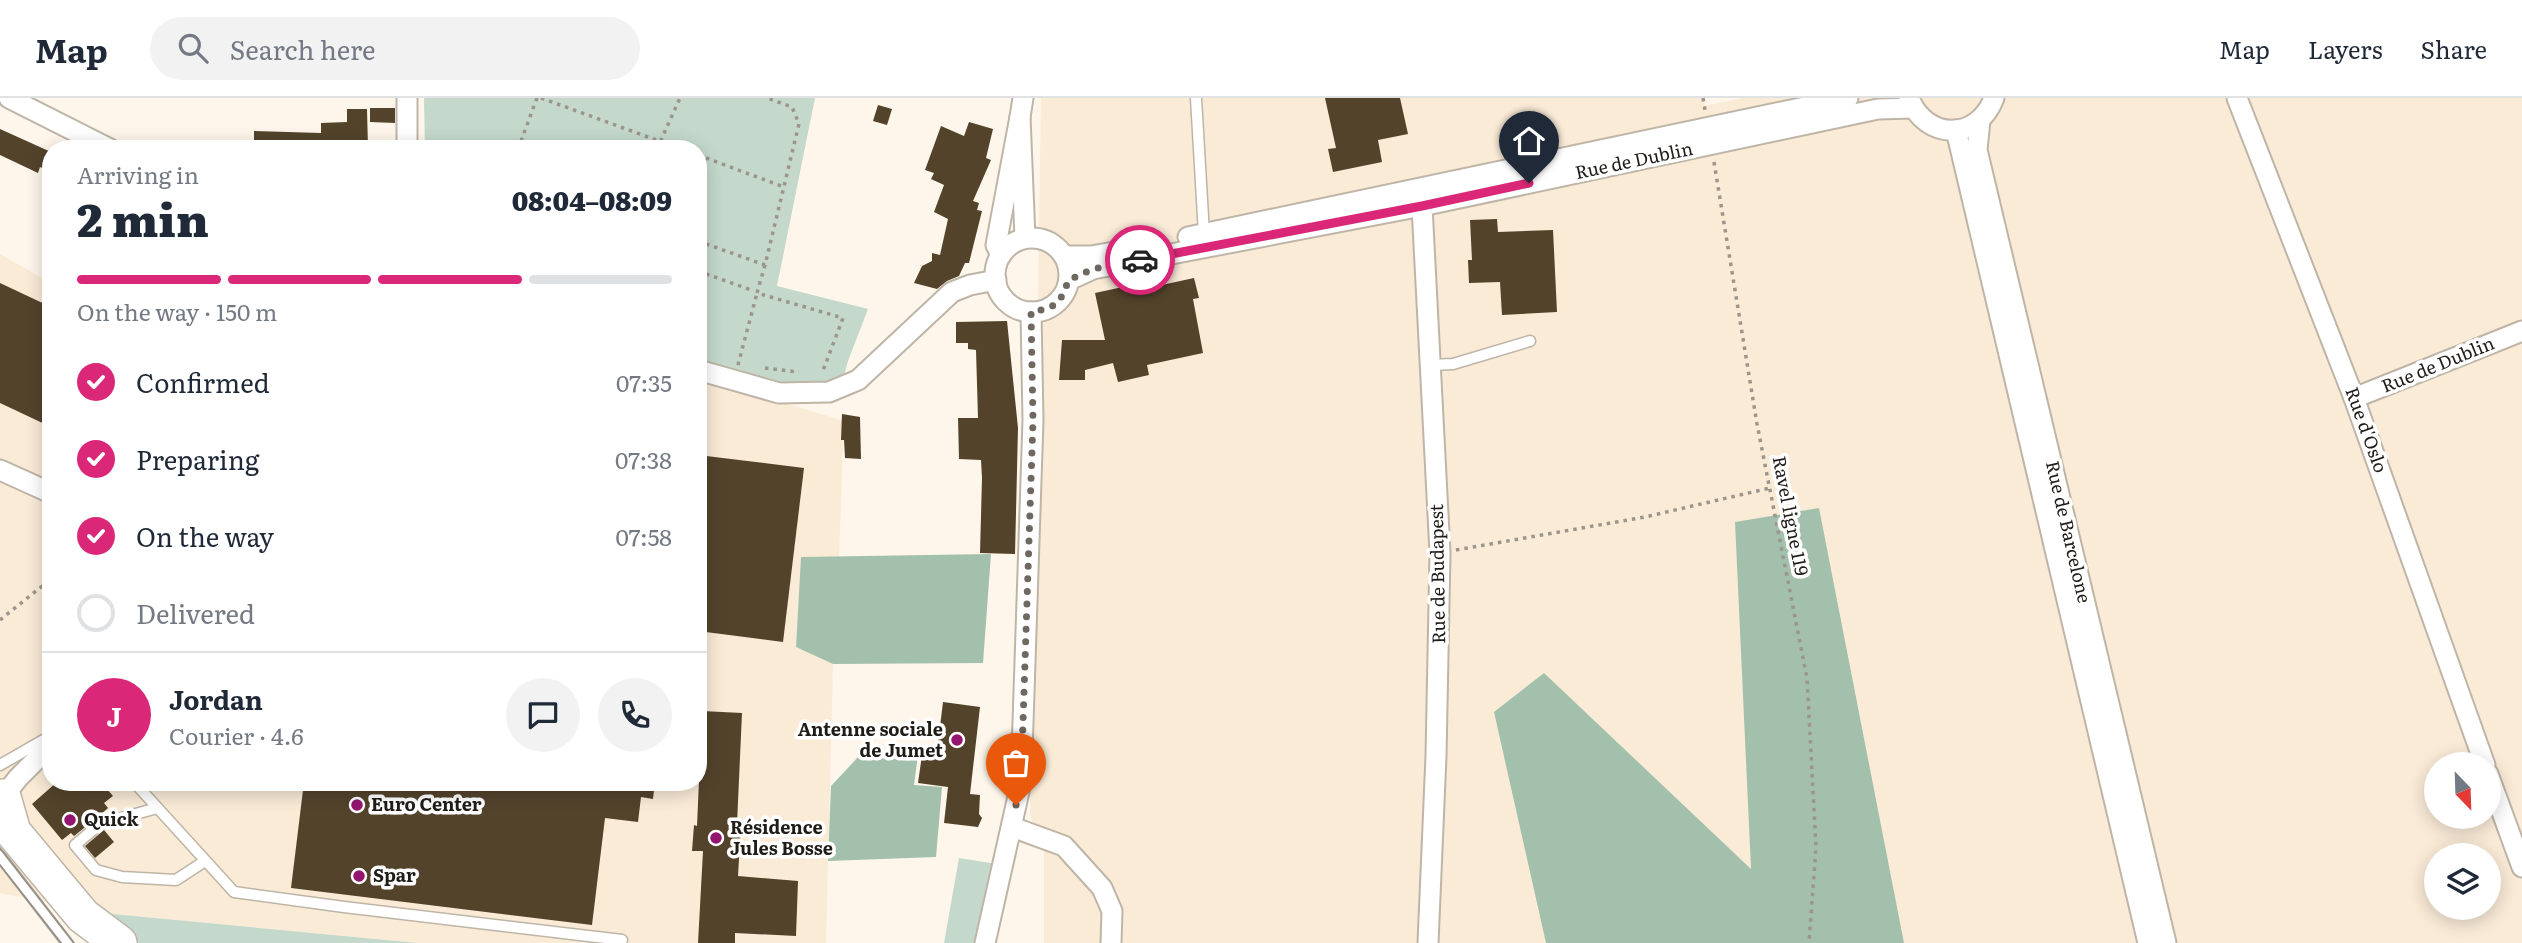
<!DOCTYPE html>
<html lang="en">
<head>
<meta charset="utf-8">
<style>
	body { margin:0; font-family:Literata,serif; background:#f2f2f3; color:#1f2937; height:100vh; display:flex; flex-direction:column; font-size:26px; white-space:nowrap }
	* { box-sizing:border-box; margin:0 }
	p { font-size:23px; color:#747a83 }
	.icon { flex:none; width:38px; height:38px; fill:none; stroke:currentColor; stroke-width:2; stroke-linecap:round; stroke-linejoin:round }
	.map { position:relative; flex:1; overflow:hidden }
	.side { position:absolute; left:42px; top:42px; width:665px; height:651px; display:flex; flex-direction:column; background:#fff; border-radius:28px; box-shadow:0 4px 18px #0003 }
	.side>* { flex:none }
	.needle { width:46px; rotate:157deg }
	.controls { position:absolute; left:2424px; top:654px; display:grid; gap:14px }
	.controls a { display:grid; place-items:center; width:77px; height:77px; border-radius:50%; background:#fff; box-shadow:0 4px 18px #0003; font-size:35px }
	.pin { position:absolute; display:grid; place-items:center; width:60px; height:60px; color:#fff; margin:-72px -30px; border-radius:50% 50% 50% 0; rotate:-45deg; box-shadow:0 0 7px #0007 }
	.pin .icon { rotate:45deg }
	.courier { position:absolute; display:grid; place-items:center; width:70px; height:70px; margin:-35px; border:5px solid #db2777; border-radius:50%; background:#fff; color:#222; box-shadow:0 2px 9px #0007 }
	.headline em { font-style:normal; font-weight:800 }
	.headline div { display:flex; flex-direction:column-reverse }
	.headline { display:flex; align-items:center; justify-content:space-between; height:119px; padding:0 35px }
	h1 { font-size:46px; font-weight:800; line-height:52px }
	.bar { display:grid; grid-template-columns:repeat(4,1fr); gap:10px 7px; align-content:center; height:84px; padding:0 35px }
	.bar i { height:9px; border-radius:5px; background:#e0e1e3 }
	.bar .on { background:#db2777 }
	.bar p { grid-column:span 4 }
	.line { display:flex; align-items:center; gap:18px; padding:0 35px; border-top:2px solid #e0e1e3 }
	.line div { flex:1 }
	.round { display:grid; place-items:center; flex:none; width:74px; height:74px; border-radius:37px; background:#f2f2f3 }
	ol { padding:0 35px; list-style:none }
	li { display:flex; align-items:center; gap:21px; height:77px }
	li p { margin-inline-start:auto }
	li .icon { padding:7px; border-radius:50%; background:#db2777; color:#fff; stroke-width:4 }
	li:last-child { color:#747a83 }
	li i { width:38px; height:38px; border:4px solid #e0e1e3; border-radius:50% }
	header { display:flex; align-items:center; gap:42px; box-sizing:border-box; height:98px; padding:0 35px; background:#fff; border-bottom:2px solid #e0e1e3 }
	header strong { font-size:33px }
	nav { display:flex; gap:38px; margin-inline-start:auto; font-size:24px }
	.search { width:490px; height:63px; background:#f2f2f3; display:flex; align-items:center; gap:18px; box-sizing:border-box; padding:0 24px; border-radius:38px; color:#747a83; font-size:26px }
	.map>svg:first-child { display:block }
	.built { fill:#faebd7; fill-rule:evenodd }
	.green { fill:#c4d9cb }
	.forest { fill:#a3c0ac }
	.building { fill:#53432b }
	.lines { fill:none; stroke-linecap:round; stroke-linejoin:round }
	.lane-casing { stroke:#beb5a7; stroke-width:13 }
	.street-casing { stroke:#beb5a7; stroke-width:23 }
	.highway-casing { stroke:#beb5a7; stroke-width:38 }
	.path { stroke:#9b958c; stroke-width:3.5; stroke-dasharray:3.5 5; stroke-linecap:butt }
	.lane { stroke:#fff; stroke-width:10 }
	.street { stroke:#fff; stroke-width:19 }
	.highway { stroke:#fff; stroke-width:35 }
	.tram { stroke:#979188; stroke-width:2 }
	.done { stroke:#6e6861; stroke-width:7; stroke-dasharray:0 12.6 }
	.route { stroke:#db2777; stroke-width:9 }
	.poi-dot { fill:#94156f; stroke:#fff; stroke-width:2.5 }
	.labels { text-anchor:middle; stroke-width:7; stroke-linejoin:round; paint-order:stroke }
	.street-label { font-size:18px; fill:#201c17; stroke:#fff }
	.poi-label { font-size:18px; font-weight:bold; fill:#201c17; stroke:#fff; text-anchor:start }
</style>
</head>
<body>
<header>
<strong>Map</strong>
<div class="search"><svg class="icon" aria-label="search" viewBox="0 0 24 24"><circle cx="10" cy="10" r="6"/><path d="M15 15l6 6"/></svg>Search here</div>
<nav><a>Map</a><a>Layers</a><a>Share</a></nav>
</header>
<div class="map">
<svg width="2522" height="845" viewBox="0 0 2522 845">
	<rect width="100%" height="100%" fill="#fef6ea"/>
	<g class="built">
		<path d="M1041,0H1703L1705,8L1743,0H2522V845H1044V754L1030,717ZM2436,667H2488V719H2436ZM2436,758H2488V810H2436Z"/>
		<polygon points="0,156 51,185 51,684 698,684 698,279 844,323 839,459 801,459 796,548 833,566 826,845 418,845 102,815 0,795"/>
	</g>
	<g class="green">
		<polygon points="424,0 815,0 777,188 868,211 848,263 841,289 768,284 698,262 698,51 425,51"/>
		<polygon points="959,760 1003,767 990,845 944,845"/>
		<polygon points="102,815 418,845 122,845"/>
	</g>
	<g class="forest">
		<polygon points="1819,410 1904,845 1546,845 1494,614 1544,575 1751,771 1735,424"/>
		<polygon points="991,456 983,565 833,566 796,549 801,459"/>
		<polygon points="860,657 918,657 914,687 942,689 936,759 828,763 831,688"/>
	</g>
	<g class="building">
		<polygon points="1325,0 1400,0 1408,36 1378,42 1382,64 1333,74 1328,51 1336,50"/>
		<polygon points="878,7 892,11 887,27 873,23"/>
		<polygon points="370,10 395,10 395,25 370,24"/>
		<polygon points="347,11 367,11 368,50 254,51 254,33 321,35 321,25 347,24"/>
		<polygon points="969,24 993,31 986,60 991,62 973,103 979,105 977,112 982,113 969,165 965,165 959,178 947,183 937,191 914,185 922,168 932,163 932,155 940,157 948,121 934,114 944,87 931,81 934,75 925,72 941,28 964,38"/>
		<polygon points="0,31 51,54 51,74 40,69 38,75 0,57"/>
		<polygon points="1497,121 1498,134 1553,132 1557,214 1502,217 1500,184 1469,185 1468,162 1472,162 1470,122"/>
		<polygon points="1194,180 1199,200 1193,201 1203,255 1147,267 1149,277 1118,284 1113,265 1085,272 1085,282 1059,282 1062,242 1105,242 1095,195 1132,187 1134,193"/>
		<polygon points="0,185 51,209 51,329 0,305"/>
		<polygon points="1007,223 1018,330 1015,456 980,455 982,380 981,362 959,361 958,320 978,320 976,252 968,251 968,245 956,245 956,224"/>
		<polygon points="842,316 860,319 861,361 845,360 844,342 841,342"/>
		<polygon points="698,357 804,370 783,544 698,533"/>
		<polygon points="943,604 980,609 970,696 980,697 979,716 982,720 978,729 944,725 948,689 918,685 923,650 937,653"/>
		<polygon points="702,613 742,615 737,726 741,727 738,778 798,783 796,838 735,835 735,845 698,845 703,753 692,753 694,727 697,728"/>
		<polygon points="57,684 68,684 73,691 81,684 101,684 113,698 104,705 108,710 98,719 74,738 71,735 62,742 32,706"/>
		<polygon points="304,684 655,684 653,701 641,699 638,724 605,720 592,827 291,790"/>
		<polygon points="104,732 114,744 95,760 85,748"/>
	</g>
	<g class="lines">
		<defs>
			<g id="lane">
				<polyline points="1196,0 1204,136"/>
				<polyline points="1430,267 1453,266 1530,243"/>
				<polyline points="0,667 47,640"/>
				<polyline points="134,684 234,794 344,809 622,842"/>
				<polyline points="157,710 100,726 75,747 96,772 122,779 176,782 205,763"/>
				<polyline points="0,758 67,845"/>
			</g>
			<g id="street">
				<polyline points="9,0 110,51"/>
				<polyline points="1023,0 1020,19 1025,140"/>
				<path d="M1909,0C1926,43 1978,43 1994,0"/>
				<polyline points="2237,0 2354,300 2485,667"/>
				<polyline points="1980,22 1977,52 2166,845"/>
				<polyline points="1956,32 2148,845"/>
				<polyline points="407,51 407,0"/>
				<polyline points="1422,108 1440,455 1436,658 1428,845"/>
				<polyline points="1188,139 1848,0"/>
				<circle cx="1032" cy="177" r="37"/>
				<polyline points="1001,157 996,147 1020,19"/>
				<polyline points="1064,158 1091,158 1114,154"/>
				<polyline points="1069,182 1093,171 1422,108 1878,11 1913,10"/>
				<polyline points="698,272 779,295 829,294 858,282 952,194 970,187 996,182"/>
				<polyline points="2354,300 2522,233"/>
				<polyline points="0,372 51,395"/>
				<polyline points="2488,676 2522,769"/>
				<polyline points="3,699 18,680 51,647"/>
				<polyline points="1012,729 1064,748 1102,790 1112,813 1111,845"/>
				<polyline points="985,845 1021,685 1033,322 1031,214"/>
			</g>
			<polyline id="highway" points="3,699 13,734 83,818 119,845"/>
		</defs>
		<use href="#lane" class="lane-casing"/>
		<use href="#street" class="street-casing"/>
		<use href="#highway" class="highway-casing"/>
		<g class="path">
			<polyline points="541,0 681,51"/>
			<polyline points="1703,0 1705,12"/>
			<polyline points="432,48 438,51"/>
			<polyline points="518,51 537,0"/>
			<polyline points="657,51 680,0"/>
			<polyline points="698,57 784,89"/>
			<polyline points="1714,64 1757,326 1807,580 1816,749 1809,845"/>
			<polyline points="698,143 765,167 799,26 792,9 767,0"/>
			<polyline points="765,167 757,195 843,220 822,275"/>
			<polyline points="698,173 754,193"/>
			<polyline points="738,267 757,195"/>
			<polyline points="765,270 799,274"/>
			<polyline points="1456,452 1645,419 1770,390"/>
			<polyline points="0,522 51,481"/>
		</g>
		<use href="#lane" class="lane"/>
		<use href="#street" class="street"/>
		<use href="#highway" class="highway"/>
		<g class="tram">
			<polyline points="0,750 74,845"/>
			<polyline points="0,767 61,845"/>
		</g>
	</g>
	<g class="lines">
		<polyline class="done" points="1016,707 1021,685 1033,322 1031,214 1050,210 1060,202 1069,182 1093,171 1140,162"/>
		<polyline class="route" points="1140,162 1422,108 1529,85"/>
	</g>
	<g class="poi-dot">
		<circle cx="957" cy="642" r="7"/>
		<circle cx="357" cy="707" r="7"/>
		<circle cx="70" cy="722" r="7"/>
		<circle cx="716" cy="740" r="7"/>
		<circle cx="359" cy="778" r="7"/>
	</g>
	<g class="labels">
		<g class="street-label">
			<text transform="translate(1634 63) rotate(-12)" y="6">Rue de Dublin</text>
			<text transform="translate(2438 267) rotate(-22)" y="6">Rue de Dublin</text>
			<text transform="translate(2366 332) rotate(70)" y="6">Rue d'Oslo</text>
			<text transform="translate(1790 418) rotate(79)" y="6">Ravel ligne 119</text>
			<text transform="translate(2068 434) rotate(77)" y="6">Rue de Barcelone</text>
			<text transform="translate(1438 476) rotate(-91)" y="6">Rue de Budapest</text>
		</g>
		<g class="poi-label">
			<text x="943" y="638" text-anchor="end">Antenne sociale<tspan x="943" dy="21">de Jumet</tspan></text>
			<text x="371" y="713">Euro Center</text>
			<text x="84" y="728">Quick</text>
			<text x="730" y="736">Résidence<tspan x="730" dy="21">Jules Bosse</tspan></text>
			<text x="373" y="784">Spar</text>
		</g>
	</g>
</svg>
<div class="controls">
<a><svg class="needle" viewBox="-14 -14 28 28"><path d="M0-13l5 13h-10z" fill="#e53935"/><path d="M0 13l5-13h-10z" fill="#747a83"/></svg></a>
<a><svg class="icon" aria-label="layers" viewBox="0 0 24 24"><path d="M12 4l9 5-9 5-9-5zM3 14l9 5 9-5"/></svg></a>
</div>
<div class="pin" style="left:1016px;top:707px;background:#ea580c"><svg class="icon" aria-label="bag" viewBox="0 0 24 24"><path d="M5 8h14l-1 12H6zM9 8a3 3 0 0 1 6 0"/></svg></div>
<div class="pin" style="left:1529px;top:85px;background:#1f2937"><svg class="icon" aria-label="home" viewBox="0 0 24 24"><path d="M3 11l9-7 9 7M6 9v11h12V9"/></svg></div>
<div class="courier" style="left:1140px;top:162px"><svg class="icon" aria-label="car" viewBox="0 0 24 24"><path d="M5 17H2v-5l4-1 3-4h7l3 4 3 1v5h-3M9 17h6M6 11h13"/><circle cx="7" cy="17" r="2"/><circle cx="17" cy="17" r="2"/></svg></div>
<section class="side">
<div class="headline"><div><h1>2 min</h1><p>Arriving in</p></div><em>08:04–08:09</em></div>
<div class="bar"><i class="on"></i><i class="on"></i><i class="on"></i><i></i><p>On the way · 150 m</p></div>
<ol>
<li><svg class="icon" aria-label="check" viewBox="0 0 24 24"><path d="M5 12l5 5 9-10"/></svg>Confirmed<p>07:35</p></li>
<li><svg class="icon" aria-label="check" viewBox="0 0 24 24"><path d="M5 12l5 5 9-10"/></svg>Preparing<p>07:38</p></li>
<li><svg class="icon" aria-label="check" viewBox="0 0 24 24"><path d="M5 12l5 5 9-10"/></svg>On the way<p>07:58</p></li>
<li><i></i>Delivered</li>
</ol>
<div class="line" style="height:126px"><b class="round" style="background:#db2777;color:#fff">J</b><div><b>Jordan</b><p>Courier · 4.6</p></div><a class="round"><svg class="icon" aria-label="chat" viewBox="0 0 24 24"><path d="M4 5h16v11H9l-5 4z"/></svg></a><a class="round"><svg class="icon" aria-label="phone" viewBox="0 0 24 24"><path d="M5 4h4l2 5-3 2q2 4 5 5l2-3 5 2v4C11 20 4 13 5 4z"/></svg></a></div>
</section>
</div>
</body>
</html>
